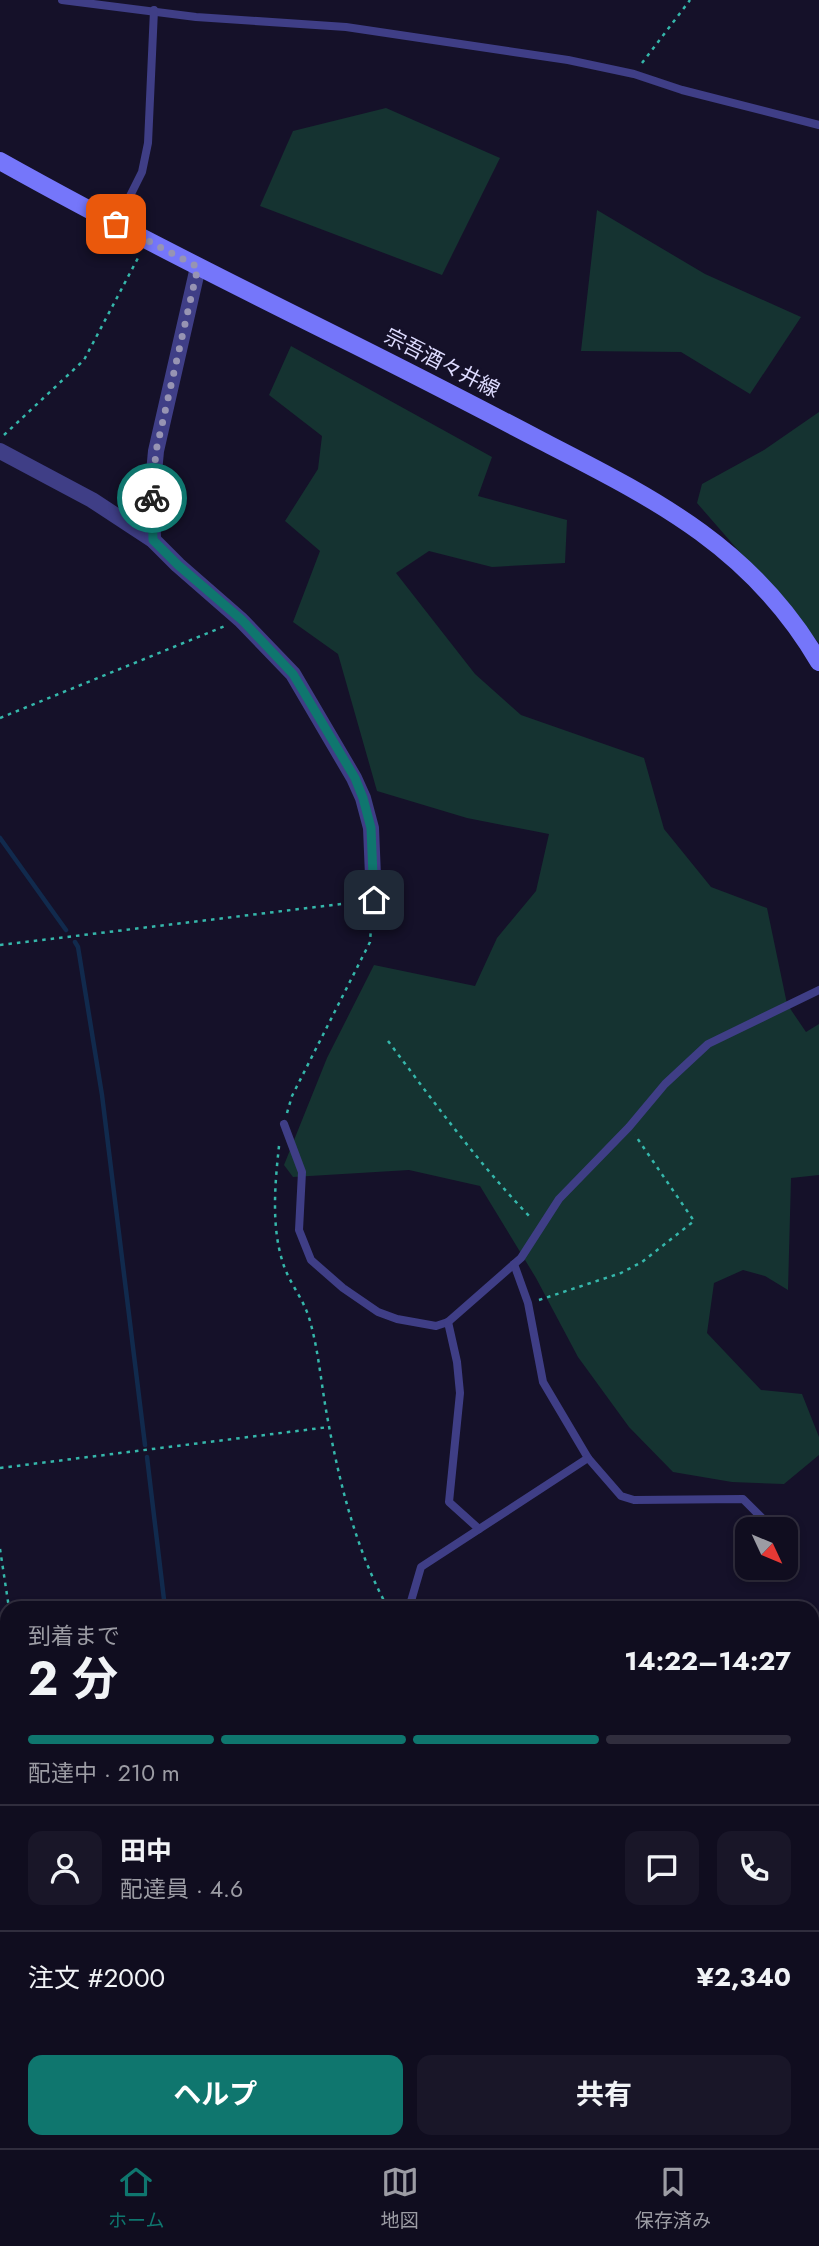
<!DOCTYPE html>
<html lang="ja">
<head>
<meta charset="utf-8">
<style>
	body { margin:0; font-family:Jost,"Noto Sans JP",sans-serif; background:#191628; color:#f1f3f6; height:100vh; display:flex; flex-direction:column; font-size:26px; white-space:nowrap }
	* { box-sizing:border-box; margin:0 }
	p { font-size:23px; color:#9c9ca4 }
	.icon { flex:none; width:38px; height:38px; fill:none; stroke:currentColor; stroke-width:2; stroke-linecap:round; stroke-linejoin:round }
	.map { position:relative; flex:1; overflow:hidden }
	.details { position:absolute; left:0px; top:1601px; width:819px; height:548px; display:flex; flex-direction:column; background:#100d1f; border-radius:21px 21px 0 0; box-shadow:0 4px 10px #0003,0 0 0 2px #302d3d }
	.details>* { flex:none }
	.needle { width:46px; rotate:134deg }
	.buttons { position:absolute; left:735px; top:1517px; display:grid; gap:14px }
	.buttons a { display:grid; place-items:center; width:63px; height:63px; border-radius:14px; background:#100d1f; box-shadow:0 4px 10px #0003,0 0 0 2px #302d3d; font-size:35px }
	.pin { position:absolute; display:grid; place-items:center; width:60px; height:60px; color:#fff; margin:-30px; border-radius:14px; box-shadow:0 4px 10px #0006 }
	.courier { position:absolute; display:grid; place-items:center; width:70px; height:70px; margin:-35px; border:5px solid #0f766e; border-radius:50%; background:#fff; color:#222; box-shadow:0 2px 9px #0007 }
	.head em { font-style:normal; font-weight:700 }
	.head div { display:flex; flex-direction:column-reverse }
	.head { display:flex; align-items:center; justify-content:space-between; height:119px; padding:0 28px }
	h1 { font-size:46px; font-weight:700; line-height:52px }
	.bar { display:grid; grid-template-columns:repeat(4,1fr); gap:10px 7px; align-content:center; height:84px; padding:0 28px }
	.bar i { height:9px; border-radius:5px; background:#302d3d }
	.bar .current { background:#0f766e }
	.bar p { grid-column:span 4 }
	.line { display:flex; align-items:center; gap:18px; padding:0 28px; border-top:2px solid #302d3d }
	.line div { flex:1 }
	.round { display:grid; place-items:center; flex:none; width:74px; height:74px; border-radius:14px; background:#191628 }
	.cta { display:flex; gap:14px; margin-top:auto; padding:14px 28px }
	.cta a { flex:1; height:80px; border-radius:14px; background:#0f766e; color:#fff; font-size:28px; font-weight:700; line-height:80px; text-align:center }
	.cta a+a { background:#191628; color:#f1f3f6 }
	.tab-bar { display:flex; justify-content:space-around; align-items:center; height:98px; border-top:2px solid #302d3d; background:#100d1f; font-size:19px; color:#9c9ca4 }
	.tab-bar a { display:grid; justify-items:center; gap:4px }
	.tab-bar .current { color:#0f766e }
	.map>svg:first-child { display:block }
	.green { fill:#153331 }
	.lines { fill:none; stroke-linecap:round; stroke-linejoin:round }
	.stream { stroke:#112a4d; stroke-width:4.5 }
	.path { stroke:#35b7ab; stroke-width:2.5; stroke-dasharray:3.5 5; stroke-linecap:butt }
	.lane { stroke:#3f3e86; stroke-width:8 }
	.street { stroke:#3f3e86; stroke-width:16 }
	.secondary { stroke:#7576fa; stroke-width:18 }
	.rail { stroke:#0ee6f6; stroke-width:4.5; stroke-dasharray:10 9; stroke-linecap:butt }
	.done { stroke:#9794b3; stroke-width:7; stroke-dasharray:0 12.6 }
	.route { stroke:#0f766e; stroke-width:9 }
	.labels { text-anchor:middle; stroke-width:5; stroke-linejoin:round; paint-order:stroke }
	.street-label { font-size:21px; fill:#dddbfe; stroke:#151129 }
</style>
</head>
<body>
<div class="map">
<svg width="819" height="2148" viewBox="0 0 819 2148">
	<rect width="100%" height="100%" fill="#151129"/>
	<g class="green">
		<polygon points="386,108 500,158 442,275 260,206 293,131"/>
		<polygon points="597,210 705,274 801,317 750,394 681,352 581,351"/>
		<polygon points="291,346 492,457 478,496 567,520 565,563 492,567 429,551 396,573 475,674 521,715 644,758 664,829 711,887 767,908 787,1004 806,1032 819,1024 819,1175 791,1178 788,1290 765,1276 743,1270 714,1283 707,1333 761,1390 802,1394 819,1437 819,1455 784,1484 732,1482 673,1472 629,1427 578,1357 536,1278 480,1186 409,1170 293,1177 284,1165 327,1058 374,965 475,986 497,938 536,891 549,834 467,818 377,791 338,654 293,622 320,551 285,521 318,469 322,436 269,395"/>
		<polygon points="819,412 819,643 697,503 702,484 764,450"/>
		<polygon points="395,2142 721,2142 727,2148 396,2148"/>
	</g>
	<g class="lines">
		<g class="stream">
			<polyline points="0,838 66,930"/>
			<polyline points="75,942 78,947 102,1095 145,1445"/>
			<polyline points="147,1457 165,1608"/>
		</g>
		<g class="path">
			<polyline points="642,63 690,0"/>
			<polyline points="4,435 84,360 139,256"/>
			<polyline points="0,718 225,626"/>
			<polyline points="0,945 358,902"/>
			<path d="M388,1041C434,1102 478,1163 531,1218"/>
			<polyline points="287,1113 292,1096 370,942 372,915"/>
			<path d="M279,1146C275,1183 271,1227 283,1263C289,1283 304,1299 310,1321C318,1349 321,1381 326,1410C338,1477 355,1549 388,1608"/>
			<polyline points="539,1300 621,1273 642,1262 694,1221 635,1135"/>
			<polyline points="0,1468 329,1427"/>
			<polyline points="0,1549 9,1608"/>
			<polyline points="812,1611 819,1610"/>
			<polyline points="812,1873 819,1872"/>
			<polyline points="812,2110 819,2110"/>
			<polyline points="79,2142 80,2148"/>
		</g>
		<g class="lane">
			<polyline points="62,0 196,17 346,27 568,60 634,74 682,90 819,125"/>
			<polyline points="116,224 142,172 148,143 154,10"/>
			<polyline points="284,1124 302,1172 299,1230 311,1260 343,1288 378,1312 397,1319 436,1326 448,1322 521,1258 559,1199 629,1127 665,1084 708,1044 819,990"/>
			<polyline points="514,1264 528,1303 543,1382 588,1458 621,1496 634,1500 743,1499 772,1528"/>
			<polyline points="448,1322 457,1362 460,1393 449,1502 479,1529"/>
			<polyline points="409,1608 421,1567 588,1458"/>
		</g>
		<g class="street">
			<polyline points="0,451 92,500 153,540 178,565 241,620 293,674 354,778 363,798 371,828 374,900"/>
			<polyline points="153,540 152,494 156,451 198,267"/>
			<polyline points="379,2142 381,2148"/>
		</g>
		<path class="secondary" d="M0,161C116,226 234,285 353,344C417,376 479,408 542,441C655,499 752,547 819,662"/>
		<g class="rail">
			<polyline points="0,1658 7,1715"/>
			<polyline points="0,1728 7,1784"/>
			<polyline points="60,2142 61,2148"/>
		</g>
	</g>
	<g class="lines">
		<polyline class="done" points="116,224 198,267 156,451 152,498"/>
		<polyline class="route" points="152,498 153,540 178,565 242,620 293,674 355,778 363,798 371,828 374,900"/>
	</g>
	<g class="labels">
		<g class="street-label">
			<text transform="translate(442 363) rotate(27)" y="7">宗吾酒々井線</text>
		</g>
	</g>
</svg>
<div class="buttons">
<a><svg class="needle" viewBox="-14 -14 28 28"><path d="M0-13l5 13h-10z" fill="#e53935"/><path d="M0 13l5-13h-10z" fill="#9c9ca4"/></svg></a>
</div>
<div class="pin" style="left:116px;top:224px;background:#ea580c"><svg class="icon" aria-label="bag" viewBox="0 0 24 24"><path d="M5 8h14l-1 12H6zM9 8a3 3 0 0 1 6 0"/></svg></div>
<div class="pin" style="left:374px;top:900px;background:#1f2937"><svg class="icon" aria-label="home" viewBox="0 0 24 24"><path d="M3 11l9-7 9 7M6 9v11h12V9"/></svg></div>
<div class="courier" style="left:152px;top:498px"><svg class="icon" aria-label="bike" viewBox="0 0 24 24"><circle cx="6" cy="16" r="4"/><circle cx="18" cy="16" r="4"/><path d="M6 16l4-8h5l3 8M10 8l3 8H6M13 5h3"/></svg></div>
<section class="details">
<div class="head"><div><h1>2 分</h1><p>到着まで</p></div><em>14:22–14:27</em></div>
<div class="bar"><i class="current"></i><i class="current"></i><i class="current"></i><i></i><p>配達中 · 210 m</p></div>
<div class="line" style="height:126px"><a class="round"><svg class="icon" aria-label="person" viewBox="0 0 24 24"><circle cx="12" cy="8" r="4"/><path d="M4 21q1-7 8-7t8 7"/></svg></a><div><b>田中</b><p>配達員 · 4.6</p></div><a class="round"><svg class="icon" aria-label="chat" viewBox="0 0 24 24"><path d="M4 5h16v11H9l-5 4z"/></svg></a><a class="round"><svg class="icon" aria-label="phone" viewBox="0 0 24 24"><path d="M5 4h4l2 5-3 2q2 4 5 5l2-3 5 2v4C11 20 4 13 5 4z"/></svg></a></div>
<div class="line" style="height:91px"><div>注文 #2000</div><b>¥2,340</b></div>
<div class="cta"><a>ヘルプ</a><a>共有</a></div>
</section>
</div>
<nav class="tab-bar">
<a class="current"><svg class="icon" aria-label="home" viewBox="0 0 24 24"><path d="M3 11l9-7 9 7M6 9v11h12V9"/></svg>ホーム</a>
<a><svg class="icon" aria-label="map" viewBox="0 0 24 24"><path d="M3 6l6-2 6 2 6-2v14l-6 2-6-2-6 2zM9 4v14M15 6v14"/></svg>地図</a>
<a><svg class="icon" aria-label="saved" viewBox="0 0 24 24"><path d="M7 4h10v16l-5-4-5 4z"/></svg>保存済み</a>
</nav>
</body>
</html>
